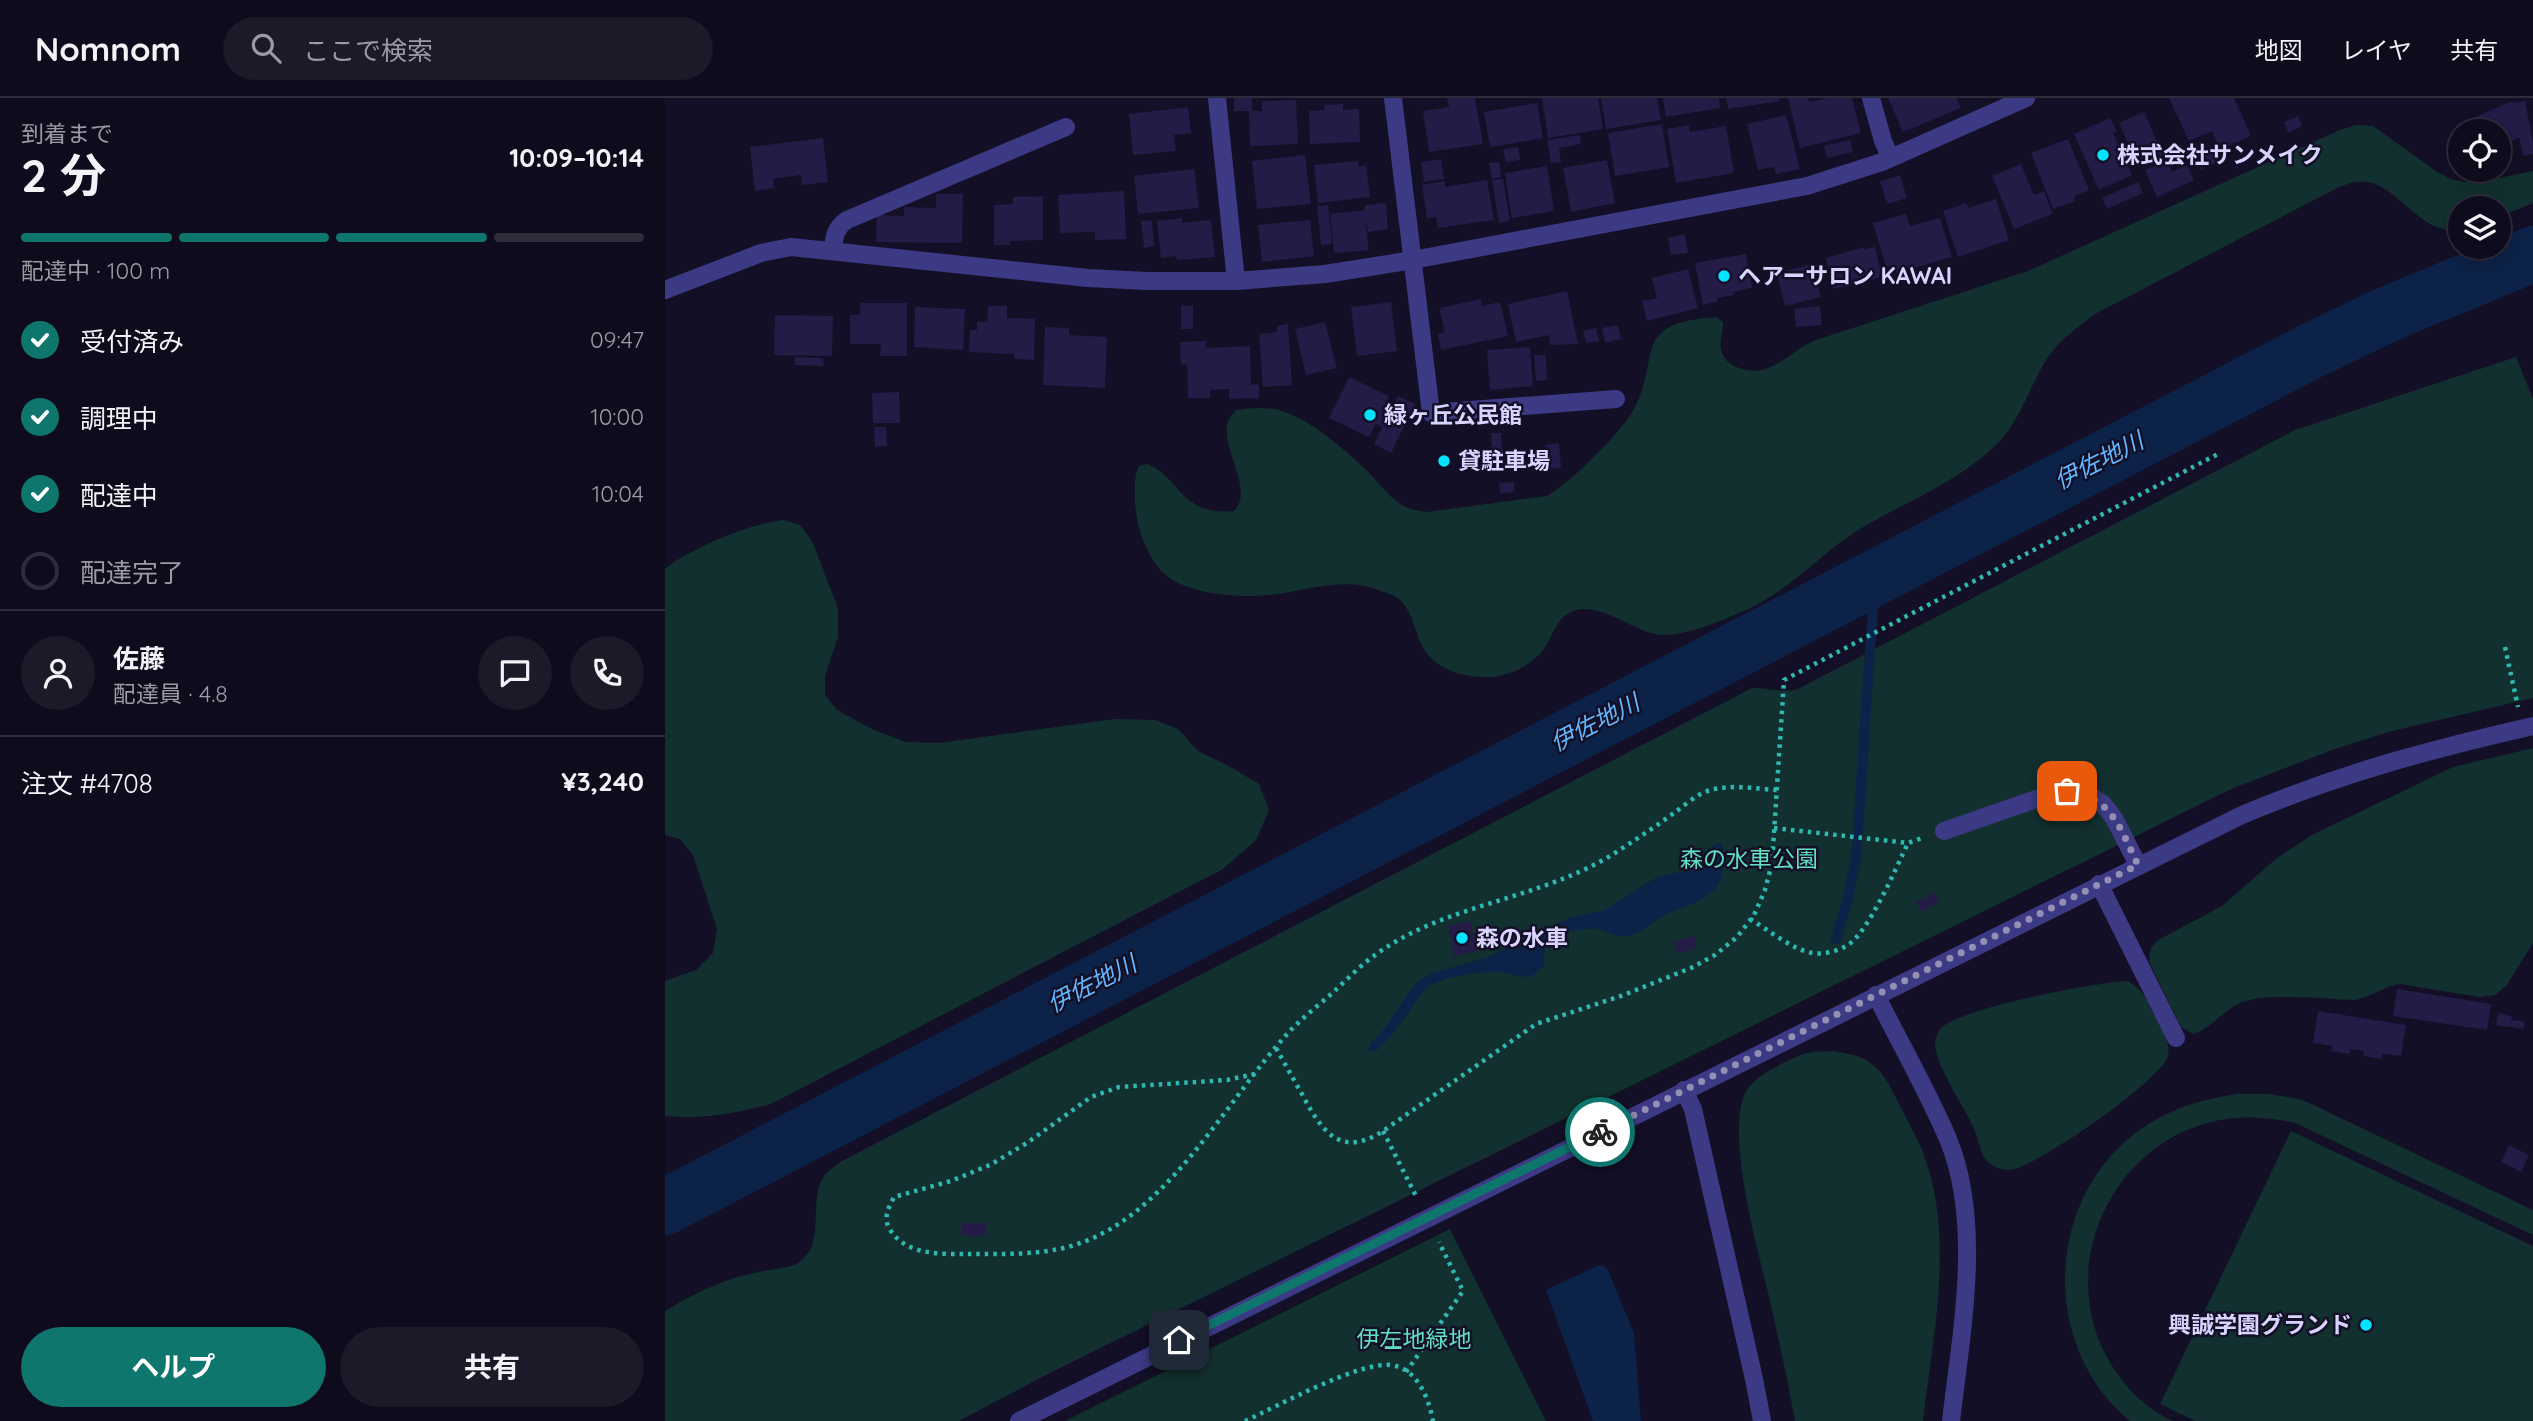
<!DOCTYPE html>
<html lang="ja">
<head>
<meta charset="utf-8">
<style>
	body { margin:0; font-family:Quicksand,"Noto Sans JP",sans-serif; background:#1c1929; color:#f1f3f6; height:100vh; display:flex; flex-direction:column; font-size:26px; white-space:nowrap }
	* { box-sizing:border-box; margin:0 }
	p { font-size:23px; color:#9b9ba3 }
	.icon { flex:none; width:38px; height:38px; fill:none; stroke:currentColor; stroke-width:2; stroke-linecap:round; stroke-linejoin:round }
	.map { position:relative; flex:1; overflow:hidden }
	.side { display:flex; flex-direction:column; background:#0e0b1c; width:665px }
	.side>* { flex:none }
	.fabs { position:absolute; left:1783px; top:21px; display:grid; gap:14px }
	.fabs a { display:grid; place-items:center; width:63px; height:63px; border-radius:50%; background:#0e0b1c; box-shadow:0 4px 18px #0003,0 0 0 2px #2e2b3b; font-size:35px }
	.pin { position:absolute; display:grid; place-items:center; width:60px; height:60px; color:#fff; margin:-30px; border-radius:14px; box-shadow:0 4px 10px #0006 }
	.courier { position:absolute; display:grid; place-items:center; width:70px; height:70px; margin:-35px; border:5px solid #0f766e; border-radius:50%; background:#fff; color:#222; box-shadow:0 2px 9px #0007 }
	.summary em { font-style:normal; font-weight:700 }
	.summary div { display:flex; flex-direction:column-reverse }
	.summary { display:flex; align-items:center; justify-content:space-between; height:119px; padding:0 21px }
	h1 { font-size:46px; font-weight:700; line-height:52px }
	.bar { display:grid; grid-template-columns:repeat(4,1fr); gap:10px 7px; align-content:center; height:84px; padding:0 21px }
	.bar i { height:9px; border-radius:5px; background:#2e2b3b }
	.bar .active { background:#0f766e }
	.bar p { grid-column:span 4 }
	.line { display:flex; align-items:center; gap:18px; padding:0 21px; border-top:2px solid #2e2b3b }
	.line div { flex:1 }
	.round { display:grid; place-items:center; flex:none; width:74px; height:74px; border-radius:37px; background:#1c1929 }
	ol { padding:0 21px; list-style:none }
	li { display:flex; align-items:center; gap:21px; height:77px }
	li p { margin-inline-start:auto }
	li .icon { padding:7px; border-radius:50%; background:#0f766e; color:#fff; stroke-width:4 }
	li:last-child { color:#9b9ba3 }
	li i { width:38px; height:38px; border:4px solid #2e2b3b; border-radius:50% }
	.cta { display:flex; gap:14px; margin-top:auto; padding:14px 21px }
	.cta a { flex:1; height:80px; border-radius:42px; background:#0f766e; color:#fff; font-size:28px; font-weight:700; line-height:80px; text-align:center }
	.cta a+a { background:#1c1929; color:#f1f3f6 }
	header { display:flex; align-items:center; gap:42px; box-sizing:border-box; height:98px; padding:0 35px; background:#0e0b1c; border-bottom:2px solid #2e2b3b }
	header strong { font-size:33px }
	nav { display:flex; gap:38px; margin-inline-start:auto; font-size:24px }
	.search { width:490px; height:63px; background:#1c1929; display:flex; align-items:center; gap:18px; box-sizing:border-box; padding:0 24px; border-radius:38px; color:#9b9ba3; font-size:26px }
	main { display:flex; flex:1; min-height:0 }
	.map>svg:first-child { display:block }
	.green { fill:#12302f }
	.water { fill:#0c2248 }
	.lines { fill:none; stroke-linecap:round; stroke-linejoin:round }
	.stream { stroke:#0c2248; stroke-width:10 }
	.river { stroke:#0c2248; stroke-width:56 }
	.building { fill:#241b47 }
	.path { stroke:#2fb8b0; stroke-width:4.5; stroke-dasharray:3.5 5; stroke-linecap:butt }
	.minor { stroke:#3d3a85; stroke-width:18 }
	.done { stroke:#948fb3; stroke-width:7; stroke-dasharray:0 12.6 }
	.route { stroke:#0f766e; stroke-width:9 }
	.poi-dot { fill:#00e5ff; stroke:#130f26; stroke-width:2.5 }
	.labels { text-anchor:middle; stroke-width:5; stroke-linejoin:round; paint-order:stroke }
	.poi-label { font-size:23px; font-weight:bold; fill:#d9d4ff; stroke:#130f26; text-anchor:start }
	.park-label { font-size:23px; fill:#5fe0c0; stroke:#130f26 }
	.water-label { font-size:24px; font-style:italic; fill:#62b6ff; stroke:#130f26 }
</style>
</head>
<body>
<header>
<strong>Nomnom</strong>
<div class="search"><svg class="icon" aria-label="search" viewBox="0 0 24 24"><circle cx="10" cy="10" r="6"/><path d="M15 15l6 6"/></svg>ここで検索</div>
<nav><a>地図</a><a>レイヤ</a><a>共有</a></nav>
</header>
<main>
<section class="side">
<div class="summary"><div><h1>2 分</h1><p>到着まで</p></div><em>10:09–10:14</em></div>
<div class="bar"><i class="active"></i><i class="active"></i><i class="active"></i><i></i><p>配達中 · 100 m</p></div>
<ol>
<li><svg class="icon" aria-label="check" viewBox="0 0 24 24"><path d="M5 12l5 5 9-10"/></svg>受付済み<p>09:47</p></li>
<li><svg class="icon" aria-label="check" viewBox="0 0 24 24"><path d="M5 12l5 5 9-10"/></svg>調理中<p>10:00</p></li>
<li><svg class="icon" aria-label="check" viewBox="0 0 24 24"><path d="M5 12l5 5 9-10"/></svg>配達中<p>10:04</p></li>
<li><i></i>配達完了</li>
</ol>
<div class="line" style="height:126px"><a class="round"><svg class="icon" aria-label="person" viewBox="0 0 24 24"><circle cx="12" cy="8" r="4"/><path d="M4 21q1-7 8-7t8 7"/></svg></a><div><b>佐藤</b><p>配達員 · 4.8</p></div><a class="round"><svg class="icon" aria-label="chat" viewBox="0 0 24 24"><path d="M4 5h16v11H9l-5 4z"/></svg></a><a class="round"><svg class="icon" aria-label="phone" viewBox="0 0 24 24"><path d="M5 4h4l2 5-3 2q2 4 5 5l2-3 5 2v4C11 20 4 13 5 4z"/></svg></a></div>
<div class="line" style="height:91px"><div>注文 #4708</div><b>¥3,240</b></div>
<div class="cta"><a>ヘルプ</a><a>共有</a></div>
</section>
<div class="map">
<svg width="1868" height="1323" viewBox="0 0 1868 1323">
	<rect width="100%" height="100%" fill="#130f26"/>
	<g class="green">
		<path d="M1691,27L1708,28L1772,74L1786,81L1799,84H1814L1868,73V105L1834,119V110H1796L1795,132C1750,138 1731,77 1690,84C1685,84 1679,88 1674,89L1430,216C1409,232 1390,245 1377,269C1362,296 1352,328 1329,349C1291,385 1240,404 1195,431C1156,455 1125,492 1083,511C1061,521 1024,537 999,537C970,537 933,499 904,515C891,522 887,540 879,551C867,567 845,578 825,579C801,580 772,573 759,551C749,534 749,515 734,501C728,496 718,494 711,491C677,479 639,493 605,497C574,500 527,497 502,478C489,469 481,450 476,436C470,419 466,384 474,368L482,366C517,380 514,418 569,413C591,390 552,347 564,321C566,317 569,315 571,312C585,310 600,309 614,312C646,321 683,354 706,377C725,397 732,411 762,414L882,398C904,386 957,334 969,311C997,259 964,225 1051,219L1058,224C1059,233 1054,242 1056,251C1058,261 1065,267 1074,270C1105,281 1123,255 1148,243L1363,173L1675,32Z"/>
		<path d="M1851,259L1868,301V600L1723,634L1670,651L1566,691L377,1279L294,1323H0V1213C32,1194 62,1179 99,1173C112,1170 129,1171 139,1160C160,1139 143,1101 159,1078C162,1073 171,1068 175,1064L1087,590C1103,590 1115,594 1131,592L1630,332Z"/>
		<path d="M119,422L135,427L147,443L173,510V539L160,578V597L172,612L209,632L241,644L274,645L449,621L490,622L513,631L533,653L564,668L594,686L604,712L591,742L558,771L106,1006C71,1015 37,1022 0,1018V883L31,872L48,855L52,831L28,757L15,741L0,737V471C26,450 86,425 119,422Z"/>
		<path d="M1868,650V845L1841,888L1830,897L1814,899L1735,886C1718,888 1707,899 1690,902C1662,901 1598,894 1575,905C1558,913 1547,929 1529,936L1516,929L1485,866C1483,855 1485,850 1493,842L1557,808L1612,760L1647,737L1788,669Z"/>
		<path d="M1463,883C1477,891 1482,902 1489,916C1495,928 1508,945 1502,960C1493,984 1371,1070 1344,1072C1335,1072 1326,1068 1321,1062C1314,1052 1314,1043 1310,1033C1301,1011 1270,967 1270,946C1270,943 1273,934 1275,931C1293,910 1433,884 1463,883Z"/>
		<path d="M1166,953C1213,958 1218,974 1238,1014C1244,1026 1252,1039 1257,1052C1291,1137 1268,1236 1258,1323H1130C1123,1283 1114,1243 1105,1203C1094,1155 1059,1036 1081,993C1089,978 1124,961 1139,956C1147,953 1157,954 1166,953Z"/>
		<path d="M1572,996H1604L1638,1002L1868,1112V1137L1630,1025C1602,1019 1574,1017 1546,1024C1450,1048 1397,1157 1436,1247C1451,1280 1475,1308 1508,1323H1465C1372,1247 1380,1092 1482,1027C1510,1009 1539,1001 1572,996Z"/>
		<polygon points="1626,1033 1868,1148 1868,1323 1530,1323 1495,1306"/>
		<polygon points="785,1131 881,1323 400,1323"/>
	</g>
	<g class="water">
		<path d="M1056,745C1061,754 1060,762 1058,772C1052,804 1021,805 997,819C984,826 975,838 959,838C949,839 942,833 933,831C925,829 893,835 885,839C877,844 881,861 878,869L867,878L860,879L834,874L809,875L784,880L762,888L728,936L711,953H704L705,946L720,930L746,891L756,881L768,875L820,860L904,820L940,812L992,779L1020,773L1050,746Z"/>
		<polygon points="938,1167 943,1172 969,1235 976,1323 928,1323 881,1192 932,1168"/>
	</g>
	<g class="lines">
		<polyline class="stream" points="1171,841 1183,801 1191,761 1210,479"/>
		<polyline class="river" points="0,1109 1646,253 1723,216 1868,156"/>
	</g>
	<g class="building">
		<polygon points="569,0 587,0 587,13 597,13 597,3 631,2 633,46 585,48 584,13 569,13"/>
		<polygon points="782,0 810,0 818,46 764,54 758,13 784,9"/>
		<polygon points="877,0 933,0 938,31 883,40"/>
		<polygon points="936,0 992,0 996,22 941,31"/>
		<polygon points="998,0 1054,0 1055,10 1001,19"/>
		<polygon points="1061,0 1114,0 1115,3 1063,11"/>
		<polygon points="1123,0 1143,0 1144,4 1163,0 1187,0 1196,35 1135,50"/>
		<polygon points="1223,0 1292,0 1296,10 1238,34"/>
		<polygon points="1504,0 1569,0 1586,38 1555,51 1547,33 1524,43"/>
		<polygon points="1847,3 1848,5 1860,3 1868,44 1868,56 1858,58 1854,40 1834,48 1834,33 1813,33 1808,20"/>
		<polygon points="872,5 878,40 825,49 819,14"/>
		<polygon points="678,6 678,12 694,11 695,44 645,46 644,13 660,12 659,7"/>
		<polygon points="523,9 526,35 509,37 511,53 468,57 464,16"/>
		<polygon points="1479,14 1498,57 1473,68 1454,25"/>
		<polygon points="1121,17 1135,71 1111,76 1109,69 1093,72 1082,26"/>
		<polygon points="1633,18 1637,28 1623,35 1619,24"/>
		<polygon points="1445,20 1452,34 1448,35 1467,77 1434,92 1409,36"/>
		<polygon points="997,26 1004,69 950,78 943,35"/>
		<polygon points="1024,27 1025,34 1061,28 1069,75 1011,85 1002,31"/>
		<polygon points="915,37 916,46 894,50 896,64 886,65 882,42"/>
		<polygon points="158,40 163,84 137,87 136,77 108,81 109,90 90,93 85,49"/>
		<polygon points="1403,41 1424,92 1409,98 1410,103 1388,111 1366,55"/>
		<polygon points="1185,42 1188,54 1162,60 1159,48"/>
		<polygon points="853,49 855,62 841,64 838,51"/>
		<polygon points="1550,52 1555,63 1535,72 1530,61"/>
		<polygon points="1789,52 1796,60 1796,65 1790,69 1781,57"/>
		<polygon points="640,57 646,106 592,111 587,63"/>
		<polygon points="776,61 779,81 759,84 756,64"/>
		<polygon points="942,62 950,105 906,114 898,70"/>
		<polygon points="693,63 694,69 701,67 705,99 653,105 649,67"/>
		<polygon points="1502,63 1507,74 1522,67 1529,82 1492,99 1480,72"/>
		<polygon points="834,64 836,79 827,81 824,65"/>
		<polygon points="1356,66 1369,97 1379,93 1388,116 1349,131 1327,78"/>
		<polygon points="882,68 889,113 847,120 840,75"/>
		<polygon points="529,71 534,110 473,116 469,78"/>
		<polygon points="1235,77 1242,100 1222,106 1215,83"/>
		<polygon points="838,81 845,123 834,125 827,82"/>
		<polygon points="822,82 829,122 773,130 771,119 762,120 757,87 780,83 780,89"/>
		<polygon points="1473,84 1478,95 1442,111 1437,100"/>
		<polygon points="459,93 461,141 430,142 430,134 395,135 393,97"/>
		<polygon points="271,96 298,96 297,145 211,144 212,117 239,118 239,109 271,110"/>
		<polygon points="378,98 378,142 345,143 345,147 329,147 329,107 348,106 348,99"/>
		<polygon points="1331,101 1344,142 1293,159 1278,113 1301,105 1303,110"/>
		<polygon points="721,105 723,131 703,134 700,120 704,152 669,155 665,116 700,112 700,107"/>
		<polygon points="663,107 667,146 656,147 652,108"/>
		<polygon points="1241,116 1245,128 1275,120 1287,159 1231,175 1228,167 1221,169 1208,125"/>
		<polygon points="517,120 517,125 546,122 550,159 512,162 511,158 496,160 492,123"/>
		<polygon points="487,122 489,148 479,150 476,123"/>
		<polygon points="645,122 649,158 597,164 593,127"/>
		<polygon points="1020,136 1023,155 1006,157 1003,140"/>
		<polygon points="1199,149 1199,151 1210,149 1217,179 1168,191 1161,160"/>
		<polygon points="1081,156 1087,190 1068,194 1069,197 1052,200 1053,203 1038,207 1030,165"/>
		<polygon points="1148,166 1156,199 1120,208 1112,175"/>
		<polygon points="1023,171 1033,210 982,223 977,203 992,200 987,180"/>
		<polygon points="902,193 913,246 885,247 884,237 851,244 843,206"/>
		<polygon points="816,201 817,208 835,204 843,238 776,252 773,236 780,234 774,210"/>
		<polygon points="726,204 732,253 692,258 686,209"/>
		<polygon points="195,205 242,205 242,258 215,258 216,246 185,246 185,217 195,217"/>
		<polygon points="323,208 342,208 342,220 370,221 369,262 349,261 350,256 304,254 305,232 312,232 312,224 322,224"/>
		<rect x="516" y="208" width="12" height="23"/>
		<polygon points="1155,208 1157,227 1131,229 1129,211"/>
		<polygon points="250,209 300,211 298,252 249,249"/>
		<polygon points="110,217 168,218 167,258 109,257"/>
		<polygon points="660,224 672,270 641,277 630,231"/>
		<polygon points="623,226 627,287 598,289 594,236 612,234 612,228"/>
		<polygon points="953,227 956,241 940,245 937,230"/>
		<polygon points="380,229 404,230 404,237 442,239 440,290 378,287"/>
		<polygon points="931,230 934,243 921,245 918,233"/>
		<polygon points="541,243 541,250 585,248 586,287 594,286 594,300 564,301 564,291 545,292 545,300 523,300 522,266 516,267 515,244"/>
		<polygon points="865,249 868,288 825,292 822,252"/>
		<polygon points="869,257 881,257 882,282 871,283"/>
		<polygon points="130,259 158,260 159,268 130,267"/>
		<polygon points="684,279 724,298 718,311 725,314 733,298 750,306 726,355 709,346 717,329 711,326 704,339 664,320"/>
		<polygon points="234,294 235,325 208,325 207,295"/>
		<polygon points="209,329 221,329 222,348 210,349"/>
		<polygon points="826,335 836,335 837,352 827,353"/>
		<polygon points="894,345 896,370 882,371 880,347"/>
		<polygon points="849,384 849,394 835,395 834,385"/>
		<polygon points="1269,795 1274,805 1257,814 1251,804"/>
		<polygon points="805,823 812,853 789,858 783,828"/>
		<polygon points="1028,837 1033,848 1013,857 1008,845"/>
		<polygon points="1732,891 1826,906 1822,932 1728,918"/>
		<polygon points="1653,913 1741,927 1736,958 1718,956 1717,961 1698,958 1699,953 1685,951 1684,956 1666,953 1667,948 1648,945"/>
		<polygon points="1833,915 1847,918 1846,922 1860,924 1859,931 1831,927"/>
		<polygon points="1844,1047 1864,1057 1856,1074 1836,1064"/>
		<rect x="297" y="1125" width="24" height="13"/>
	</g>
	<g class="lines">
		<g class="path">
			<polyline points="1840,549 1853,609"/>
			<polyline points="1109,730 1243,745 1257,740"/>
			<path d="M1085,821C1104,832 1126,851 1147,855C1159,857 1173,853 1183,847C1204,833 1231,770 1243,745"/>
			<path d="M611,950C620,966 629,982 638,998C658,1035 676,1060 718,1033L871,926L956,898L1026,870L1050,857L1072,839L1089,817L1100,792L1107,765L1119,582L1553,356"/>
			<path d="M590,976L562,982L454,989L426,999L362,1045L325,1067L286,1083L229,1099C224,1109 218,1119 224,1130C240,1158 277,1156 304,1156C345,1156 389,1158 428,1140C510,1103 563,1001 623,935C635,922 650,910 664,898C680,884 695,867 713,855C783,805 875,802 950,755C970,742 990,729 1009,715C1020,707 1033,695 1046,692C1066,686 1092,691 1112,692"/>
			<polyline points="718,1033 752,1100"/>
			<polyline points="741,1274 798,1193 774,1144"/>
			<path d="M580,1323C613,1308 693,1264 725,1267C752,1269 764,1301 768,1323"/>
		</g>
		<g class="minor">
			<polyline points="552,0 571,183"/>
			<polyline points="728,0 766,315 951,301"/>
			<polyline points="1206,0 1218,43 1226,60"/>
			<path d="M168,153C169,139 170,130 182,122L401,29"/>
			<polyline points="0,192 96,155 126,149 423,180 482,183 571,183 660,176 748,162 1142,88 1217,64 1361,0"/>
			<polyline points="1279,733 1383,697 1402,693 1421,695 1438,706 1449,720 1473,767"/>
			<polyline points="1434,786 1511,940"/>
			<path d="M1211,897C1235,945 1262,992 1283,1041C1318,1125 1296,1236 1286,1323"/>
			<polyline points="1019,992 1028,1011 1089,1281 1097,1323"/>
			<path d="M354,1323L1577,717C1673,676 1767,651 1868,628"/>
		</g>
	</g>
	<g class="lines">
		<path class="done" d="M935,1034L1473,767C1455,730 1447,699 1402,693"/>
		<polyline class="route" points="514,1242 935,1034"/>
	</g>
	<g class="poi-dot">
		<circle cx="1438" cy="57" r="7"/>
		<circle cx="1059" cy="178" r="7"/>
		<circle cx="705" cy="317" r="7"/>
		<circle cx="779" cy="363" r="7"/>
		<circle cx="797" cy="840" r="7"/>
		<circle cx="1701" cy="1227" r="7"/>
	</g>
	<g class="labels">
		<g class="poi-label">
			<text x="1452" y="65">株式会社サンメイク</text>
			<text x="1073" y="186">ヘアーサロン KAWAI</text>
			<text x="719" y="325">緑ヶ丘公民館</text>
			<text x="793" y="371">貸駐車場</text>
			<text x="811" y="848">森の水車</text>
			<text x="1687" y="1235" text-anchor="end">興誠学園グランド</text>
		</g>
		<g class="park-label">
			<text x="1084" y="769">森の水車公園</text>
			<text x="749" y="1249">伊左地緑地</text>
		</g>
		<g class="water-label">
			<text transform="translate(1434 363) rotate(-27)" y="8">伊佐地川</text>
			<text transform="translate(930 625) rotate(-27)" y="8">伊佐地川</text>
			<text transform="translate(427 886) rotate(-27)" y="8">伊佐地川</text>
		</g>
	</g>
</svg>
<div class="fabs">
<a><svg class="icon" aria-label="locate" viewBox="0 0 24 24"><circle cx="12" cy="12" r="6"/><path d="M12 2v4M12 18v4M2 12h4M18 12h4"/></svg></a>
<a><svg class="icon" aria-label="layers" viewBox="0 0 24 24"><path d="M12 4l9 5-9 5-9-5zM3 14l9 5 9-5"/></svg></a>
</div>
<div class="pin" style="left:1402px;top:693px;background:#ea580c"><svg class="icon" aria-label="bag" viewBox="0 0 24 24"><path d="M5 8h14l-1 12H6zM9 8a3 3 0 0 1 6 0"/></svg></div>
<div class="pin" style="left:514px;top:1242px;background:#1f2937"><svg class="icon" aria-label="home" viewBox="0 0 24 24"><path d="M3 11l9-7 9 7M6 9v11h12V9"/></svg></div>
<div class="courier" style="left:935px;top:1034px"><svg class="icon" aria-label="bike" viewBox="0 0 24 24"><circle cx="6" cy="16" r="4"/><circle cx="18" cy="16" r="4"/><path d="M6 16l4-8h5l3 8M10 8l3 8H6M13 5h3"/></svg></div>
</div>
</main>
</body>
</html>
